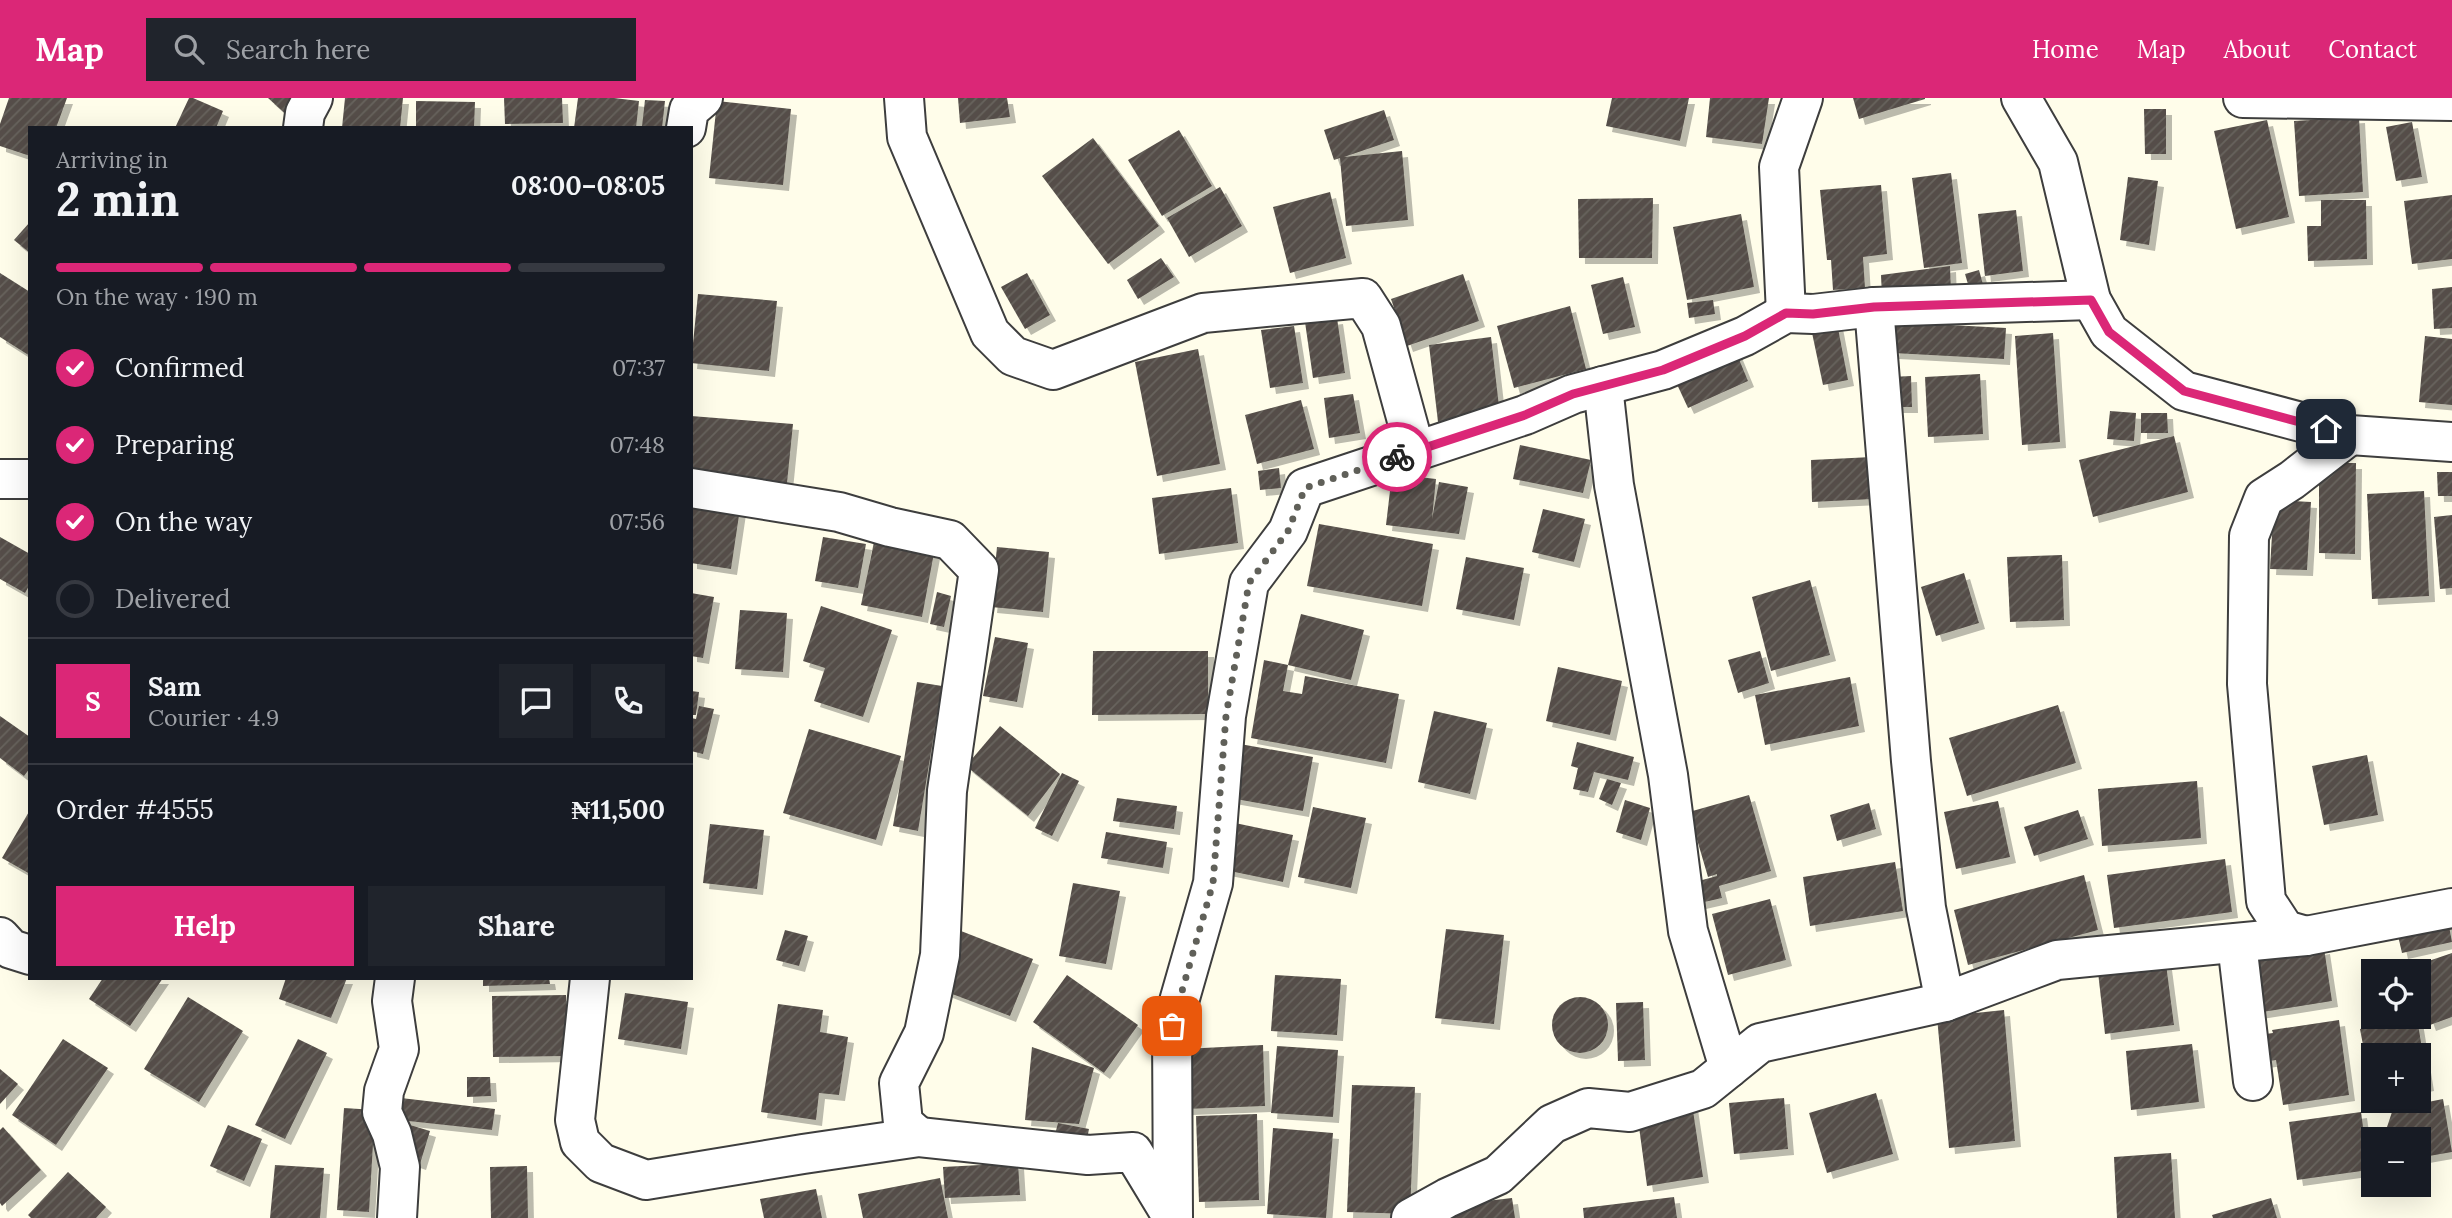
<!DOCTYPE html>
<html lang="en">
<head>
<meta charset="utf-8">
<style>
	body { margin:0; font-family:Lora,serif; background:#20242c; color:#f1f3f6; height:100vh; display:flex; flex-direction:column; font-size:26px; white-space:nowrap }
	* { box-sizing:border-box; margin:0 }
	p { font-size:23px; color:#9ea1a6 }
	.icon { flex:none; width:38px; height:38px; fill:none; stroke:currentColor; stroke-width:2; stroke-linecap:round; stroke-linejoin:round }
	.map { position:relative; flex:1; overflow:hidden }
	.side { position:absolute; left:28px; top:28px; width:665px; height:854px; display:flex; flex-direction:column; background:#171b24; border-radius:0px; box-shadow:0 7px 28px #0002 }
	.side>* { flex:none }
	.fabs { position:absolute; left:2361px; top:861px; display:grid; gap:14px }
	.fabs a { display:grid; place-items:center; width:70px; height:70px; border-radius:0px; background:#171b24; box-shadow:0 7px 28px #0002; font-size:35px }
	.pin { position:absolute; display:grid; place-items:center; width:60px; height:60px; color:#fff; margin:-30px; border-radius:14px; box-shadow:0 4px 10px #0006 }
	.courier { position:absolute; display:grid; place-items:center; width:70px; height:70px; margin:-35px; border:5px solid #db2777; border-radius:50%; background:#fff; color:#222; box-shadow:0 2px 9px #0007 }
	.head em { font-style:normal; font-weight:800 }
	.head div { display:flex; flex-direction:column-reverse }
	.head { display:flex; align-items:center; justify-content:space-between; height:119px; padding:0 28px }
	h1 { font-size:46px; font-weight:800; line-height:52px }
	.bar { display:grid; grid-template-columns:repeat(4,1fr); gap:10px 7px; align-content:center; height:84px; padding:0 28px }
	.bar i { height:9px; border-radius:5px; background:#363941 }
	.bar .current { background:#db2777 }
	.bar p { grid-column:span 4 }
	.line { display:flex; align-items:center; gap:18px; padding:0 28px; border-top:2px solid #363941 }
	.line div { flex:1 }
	.round { display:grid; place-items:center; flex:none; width:74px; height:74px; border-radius:0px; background:#20242c }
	ol { padding:0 28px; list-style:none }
	li { display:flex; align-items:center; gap:21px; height:77px }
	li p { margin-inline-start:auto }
	li .icon { padding:7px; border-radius:50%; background:#db2777; color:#fff; stroke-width:4 }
	li:last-child { color:#9ea1a6 }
	li i { width:38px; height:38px; border:4px solid #363941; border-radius:50% }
	.action { display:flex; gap:14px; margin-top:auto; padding:14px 28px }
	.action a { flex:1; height:80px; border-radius:0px; background:#db2777; color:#fff; font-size:28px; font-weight:800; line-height:80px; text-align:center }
	.action a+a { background:#20242c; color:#f1f3f6 }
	header { display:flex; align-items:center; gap:42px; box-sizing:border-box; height:98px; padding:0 35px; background:#db2777; color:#fff }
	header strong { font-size:33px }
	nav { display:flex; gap:38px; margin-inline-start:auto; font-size:24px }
	.search { width:490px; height:63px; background:#20242c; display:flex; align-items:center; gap:18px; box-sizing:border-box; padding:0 24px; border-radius:0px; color:#9ea1a6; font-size:26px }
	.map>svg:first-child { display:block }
	.building { fill:url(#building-hatch); filter:url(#shadow) }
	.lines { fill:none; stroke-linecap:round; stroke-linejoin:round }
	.minor-casing { stroke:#3e3e3e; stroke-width:42 }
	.minor { stroke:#fff; stroke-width:38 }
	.done { stroke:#606059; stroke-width:7; stroke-dasharray:0 12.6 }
	.route { stroke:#db2777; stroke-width:9 }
</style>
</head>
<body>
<header>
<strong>Map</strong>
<div class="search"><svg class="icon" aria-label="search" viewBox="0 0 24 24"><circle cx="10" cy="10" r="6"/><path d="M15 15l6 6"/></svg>Search here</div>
<nav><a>Home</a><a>Map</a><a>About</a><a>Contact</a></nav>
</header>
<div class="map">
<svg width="2452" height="1120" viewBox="0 0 2452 1120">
	<defs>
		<pattern id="building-hatch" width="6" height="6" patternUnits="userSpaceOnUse" patternTransform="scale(1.75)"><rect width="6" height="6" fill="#544e48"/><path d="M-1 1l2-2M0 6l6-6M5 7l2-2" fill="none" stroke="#68635e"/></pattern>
		<filter id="shadow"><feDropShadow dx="6" dy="6" stdDeviation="0" flood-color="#0004"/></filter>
	</defs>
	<rect width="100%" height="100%" fill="#fffdea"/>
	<g class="building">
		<polygon points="9,0 67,0 56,30 30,30 30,58 0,48 0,26"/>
		<polygon points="189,0 193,0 223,13 216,30 175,30"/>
		<polygon points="268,0 308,0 290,20"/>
		<polygon points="345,0 403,0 400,30 342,30"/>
		<polygon points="504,0 562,0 563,25 505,26"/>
		<polygon points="578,0 614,0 639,3 636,30 574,30"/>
		<polygon points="958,0 1007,0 1010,19 960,25"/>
		<polygon points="1612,0 1689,0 1680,43 1606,28"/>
		<polygon points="1710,0 1769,0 1762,46 1706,39"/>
		<polygon points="1853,0 1925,0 1925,1 1859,21"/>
		<polygon points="645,2 665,3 662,30 642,28"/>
		<polygon points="416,3 475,4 474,30 416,30"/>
		<polygon points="717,3 791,11 783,87 709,80"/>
		<polygon points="2144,11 2166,11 2166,56 2145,56"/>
		<polygon points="1384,12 1394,42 1344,59 1402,53 1408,122 1346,128 1340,60 1334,62 1324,32"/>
		<polygon points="2359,19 2363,94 2299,98 2294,23"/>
		<polygon points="2267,22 2289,119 2236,131 2214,33"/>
		<polygon points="2412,24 2422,79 2396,83 2386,29"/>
		<polygon points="1179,32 1212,88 1162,118 1128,62"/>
		<polygon points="1093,40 1159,128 1108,166 1042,78"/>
		<polygon points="1951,75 1962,165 1924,170 1912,80"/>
		<polygon points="2128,79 2158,83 2149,147 2120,142"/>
		<polygon points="1881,87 1887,156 1863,159 1865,190 1833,192 1831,162 1827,162 1820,92"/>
		<polygon points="1220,89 1242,128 1189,159 1167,120"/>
		<polygon points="1330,94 1346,160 1290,175 1273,109"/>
		<polygon points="2452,97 2452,161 2412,166 2404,103"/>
		<polygon points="1653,100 1652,160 1579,160 1578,101"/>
		<polygon points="2321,102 2366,102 2367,161 2308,163 2307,128 2321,128"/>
		<polygon points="2016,112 2023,173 1985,178 1978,116"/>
		<polygon points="1741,116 1754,189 1687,202 1673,129"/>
		<polygon points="30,124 30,155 14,142"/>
		<polygon points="1161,160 1174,179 1138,201 1127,182"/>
		<polygon points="1950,168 1951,194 1882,199 1881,177"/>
		<polygon points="1979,172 1984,190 1970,193 1965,176"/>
		<polygon points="0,175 30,194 30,258 0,239"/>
		<polygon points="1027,175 1050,217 1025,231 1001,189"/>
		<polygon points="1463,176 1479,223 1407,248 1391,201"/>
		<polygon points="1623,179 1635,229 1603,236 1591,187"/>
		<polygon points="2452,189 2452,230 2434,231 2432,191"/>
		<polygon points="698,196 777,203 769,273 691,265"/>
		<polygon points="1713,202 1715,216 1689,220 1687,205"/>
		<polygon points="1570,208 1586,271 1514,290 1497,228"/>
		<polygon points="1337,220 1345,275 1313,280 1305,224"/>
		<polygon points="1895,224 2006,230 2004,261 1893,255"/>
		<polygon points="1837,225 1848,282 1823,287 1811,230"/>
		<polygon points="1294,228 1303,285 1270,290 1261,232"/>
		<polygon points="2053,235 2060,344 2022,347 2015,238"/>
		<polygon points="2425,238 2452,241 2452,307 2419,304"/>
		<polygon points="1491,239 1500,317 1438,324 1429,247"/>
		<polygon points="1198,251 1220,366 1157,378 1135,264"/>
		<polygon points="1736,254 1748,283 1688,310 1675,282"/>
		<polygon points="1980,276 1983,336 1928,339 1925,279"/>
		<polygon points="1911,278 1912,309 1891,309 1891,279"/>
		<polygon points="1353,296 1360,335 1329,340 1324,300"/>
		<polygon points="1301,302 1314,351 1257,366 1245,317"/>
		<polygon points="2110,313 2136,315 2134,343 2107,341"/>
		<polygon points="2141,315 2167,315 2168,335 2141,335"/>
		<polygon points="691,318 793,326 787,385 691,377"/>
		<polygon points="2174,338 2188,394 2093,419 2079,362"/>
		<polygon points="1520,347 1591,362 1583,395 1513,381"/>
		<polygon points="1872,359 1873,401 1812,404 1811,362"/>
		<polygon points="2319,365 2356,365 2355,456 2319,455"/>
		<polygon points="1279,370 1281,390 1260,392 1258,373"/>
		<polygon points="2437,374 2452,374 2452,398 2438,398"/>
		<polygon points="1392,376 1436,381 1432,421 1439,384 1468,389 1459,436 1386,427"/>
		<polygon points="1231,390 1238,445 1159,456 1152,400"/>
		<polygon points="2424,393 2429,498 2372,501 2367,396"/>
		<polygon points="691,397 741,404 731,471 691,465"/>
		<polygon points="2274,402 2311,404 2307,472 2270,471"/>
		<polygon points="1543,411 1585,421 1574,464 1532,454"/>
		<polygon points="2452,417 2452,490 2440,491 2434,419"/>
		<polygon points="1319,426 1433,446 1422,508 1307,488"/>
		<polygon points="0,439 30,456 30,486 25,495 0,481"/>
		<polygon points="823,439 866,446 858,490 815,483"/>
		<polygon points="874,444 934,455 922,519 861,507"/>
		<polygon points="997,449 1049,454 1043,514 991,509"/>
		<polygon points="2062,457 2064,522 2010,524 2007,459"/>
		<polygon points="1466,459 1524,470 1514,522 1456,511"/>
		<polygon points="1964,475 1979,525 1936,538 1921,489"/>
		<polygon points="1810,482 1830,557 1771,573 1752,499"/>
		<polygon points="937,494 951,498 944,529 930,526"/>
		<polygon points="691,495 714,499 703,560 691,558"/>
		<polygon points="821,508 892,532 863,619 814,603 825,570 803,563"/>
		<polygon points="740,512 787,515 783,574 735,571"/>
		<polygon points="1301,516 1364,532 1351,582 1288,567"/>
		<polygon points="995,539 1028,545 1017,604 983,598"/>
		<polygon points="1093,553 1208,553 1208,616 1092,617"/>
		<polygon points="1760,553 1769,585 1738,595 1728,562"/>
		<polygon points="1264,562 1288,567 1283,593 1302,596 1305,578 1399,596 1386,665 1251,640"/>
		<polygon points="1558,569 1622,583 1610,637 1546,623"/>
		<polygon points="1850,579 1859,628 1765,647 1755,597"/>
		<polygon points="917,584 942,588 918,733 893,728"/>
		<polygon points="691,593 699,594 696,617 691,617"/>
		<polygon points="2058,607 2076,665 1967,698 1949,640"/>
		<polygon points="699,608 714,611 703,656 691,653 691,620 696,621"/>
		<polygon points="1434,613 1487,625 1470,696 1418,684"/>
		<polygon points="0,618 30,639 30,670 24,678 0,660"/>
		<polygon points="1000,628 1060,676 1028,718 966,668"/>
		<polygon points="809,631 901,658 876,742 783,715"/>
		<polygon points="1577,644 1634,659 1628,682 1594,674 1588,694 1573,691 1578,670 1571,668"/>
		<polygon points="1240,646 1313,659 1303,713 1230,700"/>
		<polygon points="2367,657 2378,717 2324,727 2312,668"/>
		<polygon points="1062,675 1079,683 1052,738 1035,730"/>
		<polygon points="1607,681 1621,685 1612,707 1599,701"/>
		<polygon points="2197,683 2201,740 2102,748 2098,691"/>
		<polygon points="1749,697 1771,773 1719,788 1722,800 1700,805 1695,784 1717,778 1717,776 1708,779 1689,714"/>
		<polygon points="1117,700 1177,708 1174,731 1113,723"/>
		<polygon points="1625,702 1650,710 1641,742 1616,734"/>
		<polygon points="1998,703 2010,759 1956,771 1944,714"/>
		<polygon points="1869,705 1876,731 1837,743 1830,717"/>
		<polygon points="1313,709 1366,720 1351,790 1298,779"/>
		<polygon points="30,712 30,776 2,760"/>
		<polygon points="2078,712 2088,741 2034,758 2024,729"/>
		<polygon points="1235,725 1293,737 1283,784 1225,772"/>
		<polygon points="710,726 764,732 757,791 703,785"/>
		<polygon points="1106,734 1167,744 1163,770 1101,760"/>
		<polygon points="2225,761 2232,814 2114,830 2107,777"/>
		<polygon points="1895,764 1903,813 1810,828 1803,779"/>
		<polygon points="2084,777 2098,832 1968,867 1954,812"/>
		<polygon points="1073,785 1120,793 1106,866 1059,858"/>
		<polygon points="1770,801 1786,862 1728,877 1712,816"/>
		<polygon points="2447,817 2452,844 2402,855 2396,829"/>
		<polygon points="1446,831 1504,837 1494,926 1435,920"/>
		<polygon points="785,832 808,838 799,868 776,862"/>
		<polygon points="961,833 1033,861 1010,918 939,891"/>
		<polygon points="2324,850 2332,903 2250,916 2242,864"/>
		<polygon points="2452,855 2452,919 2430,927 2418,893 2418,873 2412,873 2411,869"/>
		<polygon points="2166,866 2174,927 2105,936 2098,874"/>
		<polygon points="1067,877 1138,927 1104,975 1033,924"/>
		<polygon points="1275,877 1341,881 1337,937 1271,933"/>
		<polygon points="103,880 163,880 130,928 89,901"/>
		<polygon points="286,880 347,880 331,920 279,901"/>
		<polygon points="483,880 549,880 550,886 483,888"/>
		<polygon points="625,895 688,904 681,951 618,941"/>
		<polygon points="566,897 567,958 493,959 492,898"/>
		<polygon points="188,899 243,933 199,1004 144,971"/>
		<circle cx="1580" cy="927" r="28"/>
		<polygon points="1643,904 1645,962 1618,963 1616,905"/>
		<polygon points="778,906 823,912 820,934 848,939 839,997 819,995 816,1022 761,1014"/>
		<polygon points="2004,912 2015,1043 1949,1050 1937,919"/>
		<polygon points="2417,920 2428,987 2418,989 2418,957 2373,957 2372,995 2360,931"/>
		<polygon points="2339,922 2349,997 2283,1007 2276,962 2257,965 2252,938 2273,935 2272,932"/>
		<polygon points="63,941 108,970 56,1047 12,1017"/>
		<polygon points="298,941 327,955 285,1041 255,1027"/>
		<polygon points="2192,946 2199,1004 2131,1012 2126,953"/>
		<polygon points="1263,947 1265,1008 1186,1011 1183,951"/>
		<polygon points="1277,948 1338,952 1333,1019 1271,1015"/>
		<polygon points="1032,949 1094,970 1079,1026 1025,1022"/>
		<polygon points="0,971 18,986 0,1006"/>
		<polygon points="467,979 490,979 491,998 467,999"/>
		<polygon points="1352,987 1415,989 1410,1116 1347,1114"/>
		<polygon points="1876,995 1893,1056 1827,1075 1809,1015"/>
		<polygon points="401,1000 495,1011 492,1032 399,1022"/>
		<polygon points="1784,1000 1788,1051 1734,1056 1729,1005"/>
		<polygon points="2443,1001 2452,1054 2418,1060 2418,1041 2383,1041 2393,1011"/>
		<polygon points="1692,1006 1703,1079 1647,1088 1637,1014"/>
		<polygon points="344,1010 375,1012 369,1114 337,1112"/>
		<polygon points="2361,1014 2369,1072 2297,1082 2289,1024"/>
		<polygon points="1257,1016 1259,1102 1199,1104 1196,1018"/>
		<polygon points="1058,1025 1089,1031 1085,1051 1053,1044"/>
		<polygon points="228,1027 262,1041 244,1083 210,1068"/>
		<polygon points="410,1027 430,1033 420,1066 400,1059"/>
		<polygon points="3,1029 41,1072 2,1108 0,1105 0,1032"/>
		<polygon points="1273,1030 1333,1035 1326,1120 1267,1116"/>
		<polygon points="2171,1055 2175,1120 2117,1120 2114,1059"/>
		<polygon points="1018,1065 1020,1097 945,1100 943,1069"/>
		<polygon points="275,1067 324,1070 320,1120 270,1120"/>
		<polygon points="527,1068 528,1120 491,1120 490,1069"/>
		<polygon points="68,1074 106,1109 96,1120 31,1120 28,1117"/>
		<polygon points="940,1080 948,1120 863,1120 858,1096"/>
		<polygon points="816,1091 822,1120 764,1120 760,1101"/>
		<polygon points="1674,1099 1677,1120 1584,1120 1583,1110"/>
		<polygon points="1512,1100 1515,1120 1436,1120 1435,1109"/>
		<polygon points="2271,1100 2277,1120 2213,1120 2212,1117"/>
	</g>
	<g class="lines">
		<defs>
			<g id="minor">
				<polyline points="904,0 907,39 990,235 1013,258 1053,272 1203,215 1363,200 1381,228 1415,352"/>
				<polyline points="2021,0 2058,64 2091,202 2109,234 2184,293 2350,337 2452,344"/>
				<polyline points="2243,0 2452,3"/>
				<polyline points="303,30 305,15 313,0"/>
				<polyline points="686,30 689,12 703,0"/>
				<polyline points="1874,209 1911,663 1926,810 1945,904"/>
				<polyline points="1786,215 1779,69 1803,0"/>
				<polyline points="1603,288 1614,387 1668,677 1688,833 1729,970"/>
				<polyline points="0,381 30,381"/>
				<polyline points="691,390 839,414 890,429 950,442 979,472 947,693 940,857 924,935 899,985 903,1025 919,1039"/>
				<polyline points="2306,838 2285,832 2266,803 2247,586 2249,438 2264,400 2292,382 2350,337"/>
				<polyline points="0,839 11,851 30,857"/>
				<polyline points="2237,845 2253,983"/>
				<polyline points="395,880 392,903 399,951 384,993 382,1014 392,1036 400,1069 397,1120"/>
				<polyline points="590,880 575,1022 580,1044 601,1065 646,1082 803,1056 919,1039 1088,1057 1133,1054 1173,1120"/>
				<polyline points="1173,1120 1172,928 1213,785 1226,618 1249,485 1288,433 1305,390 1525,317 1573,296 1663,272 1745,238 1786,215 1813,216 1874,209 2091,202"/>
				<polyline points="1411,1120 1447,1100 1498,1077 1552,1026 1588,1010 1630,1014 1703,991 1760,945 1945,904 2057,862 2306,838 2452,810"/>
			</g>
		</defs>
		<use href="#minor" class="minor-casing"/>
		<use href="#minor" class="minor"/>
	</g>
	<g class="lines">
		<polyline class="done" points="1172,928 1213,785 1226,618 1249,485 1288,433 1305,390 1397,359"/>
		<polyline class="route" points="1397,359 1525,317 1573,296 1663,272 1745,238 1786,215 1813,216 1874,209 2091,202 2109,234 2184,293 2326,331"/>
	</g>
</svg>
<div class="fabs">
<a><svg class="icon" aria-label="locate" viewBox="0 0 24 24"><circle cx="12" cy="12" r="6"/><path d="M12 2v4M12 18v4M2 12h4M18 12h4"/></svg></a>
<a>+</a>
<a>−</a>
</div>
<div class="pin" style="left:1172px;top:928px;background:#ea580c"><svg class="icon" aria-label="bag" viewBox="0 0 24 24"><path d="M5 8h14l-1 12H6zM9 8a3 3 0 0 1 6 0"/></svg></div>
<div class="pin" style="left:2326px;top:331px;background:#1f2937"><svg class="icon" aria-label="home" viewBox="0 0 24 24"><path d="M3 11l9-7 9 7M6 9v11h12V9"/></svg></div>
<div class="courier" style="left:1397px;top:359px"><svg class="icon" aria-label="bike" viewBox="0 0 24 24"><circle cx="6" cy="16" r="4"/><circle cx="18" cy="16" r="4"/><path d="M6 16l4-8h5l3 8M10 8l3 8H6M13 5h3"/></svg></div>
<section class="side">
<div class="head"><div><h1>2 min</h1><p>Arriving in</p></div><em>08:00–08:05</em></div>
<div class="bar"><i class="current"></i><i class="current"></i><i class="current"></i><i></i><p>On the way · 190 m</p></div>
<ol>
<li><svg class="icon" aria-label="check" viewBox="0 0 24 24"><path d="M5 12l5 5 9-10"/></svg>Confirmed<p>07:37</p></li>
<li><svg class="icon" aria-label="check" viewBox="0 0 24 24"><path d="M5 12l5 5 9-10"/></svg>Preparing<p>07:48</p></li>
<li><svg class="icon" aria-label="check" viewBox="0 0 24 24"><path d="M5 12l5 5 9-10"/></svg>On the way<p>07:56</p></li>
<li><i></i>Delivered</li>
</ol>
<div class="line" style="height:126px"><b class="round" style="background:#db2777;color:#fff">S</b><div><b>Sam</b><p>Courier · 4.9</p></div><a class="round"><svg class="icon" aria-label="chat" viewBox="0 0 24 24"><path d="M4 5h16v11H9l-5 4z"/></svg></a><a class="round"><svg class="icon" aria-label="phone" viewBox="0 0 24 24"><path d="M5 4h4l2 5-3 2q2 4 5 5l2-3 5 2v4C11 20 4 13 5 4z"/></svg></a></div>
<div class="line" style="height:91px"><div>Order #4555</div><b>₦11,500</b></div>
<div class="action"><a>Help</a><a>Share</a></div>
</section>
</div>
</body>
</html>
